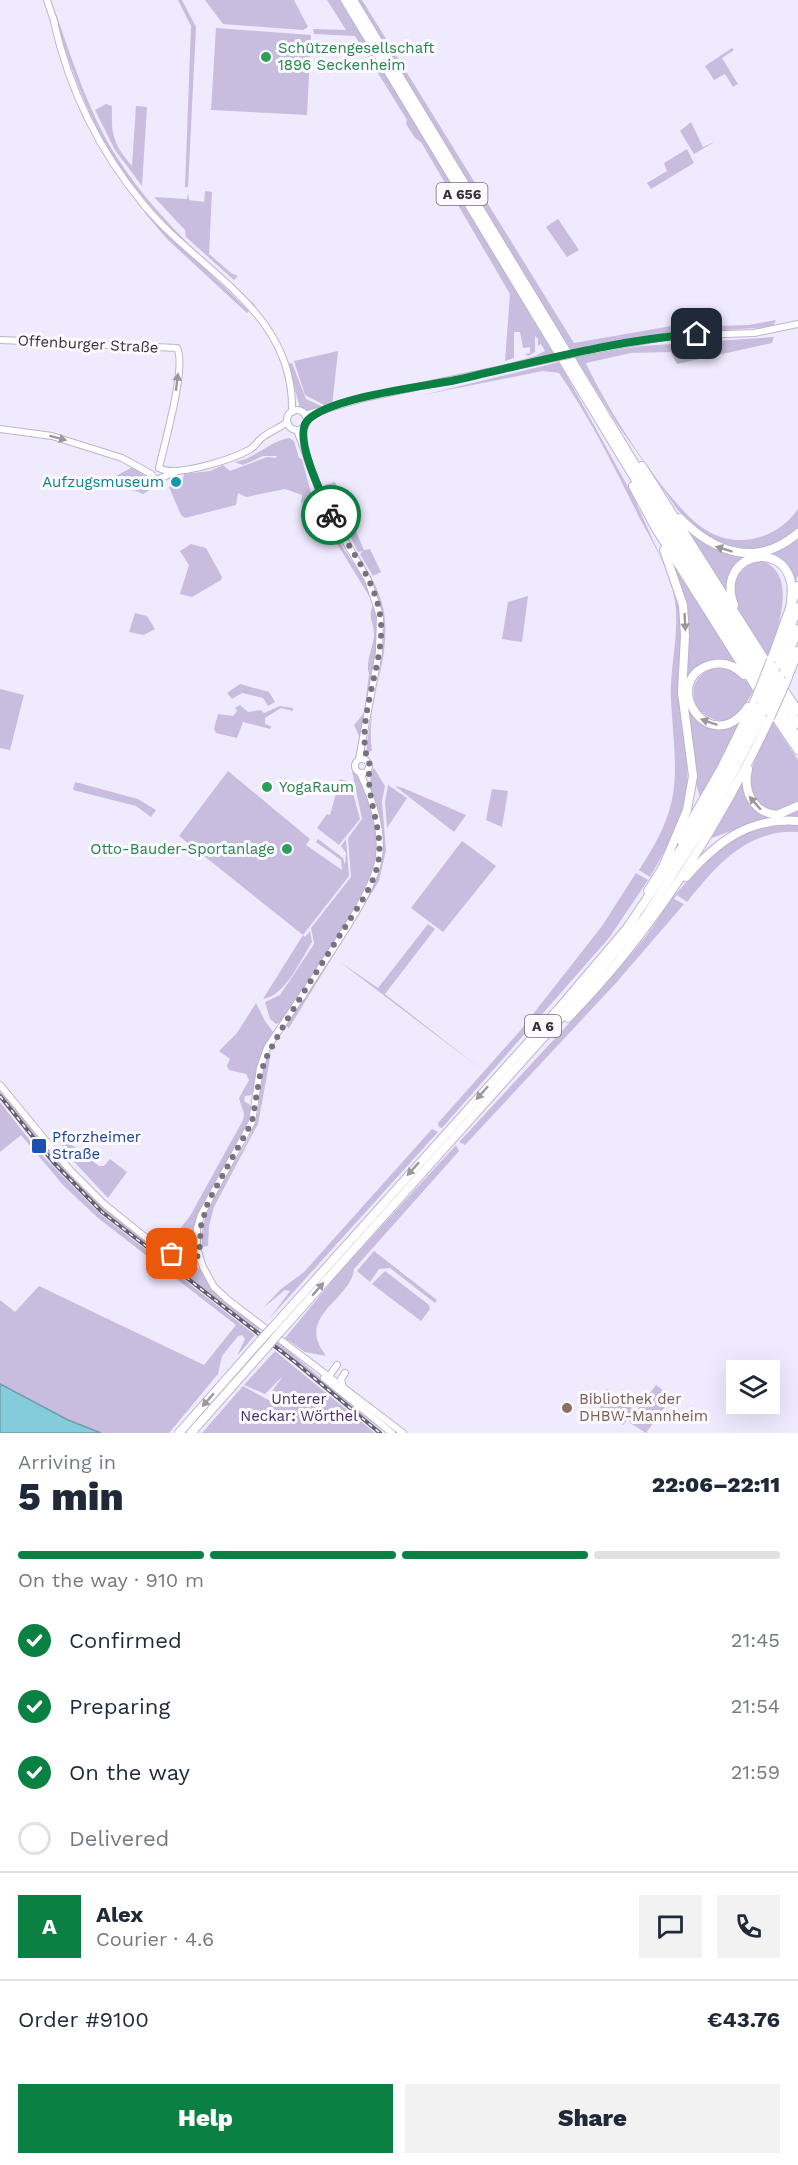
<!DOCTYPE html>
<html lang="en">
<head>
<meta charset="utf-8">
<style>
	body { margin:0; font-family:"Work Sans",sans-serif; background:#f2f2f3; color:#1f2937; height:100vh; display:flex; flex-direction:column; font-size:22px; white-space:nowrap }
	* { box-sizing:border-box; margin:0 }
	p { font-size:20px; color:#747a83 }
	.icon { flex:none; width:33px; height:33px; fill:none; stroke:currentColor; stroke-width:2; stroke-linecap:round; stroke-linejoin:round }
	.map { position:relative; height:1433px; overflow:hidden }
	.drawer { display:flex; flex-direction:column; background:#fff; flex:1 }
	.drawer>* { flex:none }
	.fabs { position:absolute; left:726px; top:1360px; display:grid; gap:12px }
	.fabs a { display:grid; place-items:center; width:54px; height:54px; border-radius:0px; background:#fff; box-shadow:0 6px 24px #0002; font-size:30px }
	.pin { position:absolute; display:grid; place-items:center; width:51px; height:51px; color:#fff; margin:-26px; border-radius:12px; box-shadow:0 3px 9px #0006 }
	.courier { position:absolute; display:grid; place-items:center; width:60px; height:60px; margin:-30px; border:4px solid #0b8043; border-radius:50%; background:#fff; color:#222; box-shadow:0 2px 8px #0007 }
	.head em { font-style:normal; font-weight:800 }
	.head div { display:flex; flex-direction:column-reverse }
	.head { display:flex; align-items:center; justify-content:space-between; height:102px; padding:0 18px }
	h1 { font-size:39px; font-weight:800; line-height:45px }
	.bar { display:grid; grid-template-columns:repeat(4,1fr); gap:9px 6px; align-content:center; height:72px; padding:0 18px }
	.bar i { height:8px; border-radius:4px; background:#e0e1e3 }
	.bar .current { background:#0b8043 }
	.bar p { grid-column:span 4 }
	.line { display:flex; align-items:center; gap:15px; padding:0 18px; border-top:2px solid #e0e1e3 }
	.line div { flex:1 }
	.round { display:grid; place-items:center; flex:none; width:63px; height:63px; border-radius:0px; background:#f2f2f3 }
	ol { padding:0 18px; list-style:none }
	li { display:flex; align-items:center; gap:18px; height:66px }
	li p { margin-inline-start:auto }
	li .icon { padding:6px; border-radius:50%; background:#0b8043; color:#fff; stroke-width:4 }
	li:last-child { color:#747a83 }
	li i { width:33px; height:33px; border:3px solid #e0e1e3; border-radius:50% }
	.cta { display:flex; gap:12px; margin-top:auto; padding:12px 18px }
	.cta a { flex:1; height:69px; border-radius:0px; background:#0b8043; color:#fff; font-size:24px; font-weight:800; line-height:69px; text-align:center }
	.cta a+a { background:#f2f2f3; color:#1f2937 }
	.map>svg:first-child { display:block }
	.green { fill:#c8bdde }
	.water { fill:#84ccdc; stroke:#6c9eac; stroke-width:1.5 }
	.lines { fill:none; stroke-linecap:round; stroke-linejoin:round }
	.secondary-casing { stroke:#bcb4cc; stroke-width:8 }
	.highway-casing { stroke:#bcb4cc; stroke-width:10 }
	.secondary { stroke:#fff; stroke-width:6 }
	.highway { stroke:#fff; stroke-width:8 }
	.rail-casing { stroke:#63606c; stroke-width:4 }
	.rail { stroke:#fcfaff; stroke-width:1.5; stroke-dasharray:4.5; stroke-linecap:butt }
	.secondary-bridge-casing { stroke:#bcb4cc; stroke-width:8; stroke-linecap:butt }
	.highway-bridge-casing { stroke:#bcb4cc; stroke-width:10; stroke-linecap:butt }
	.secondary-bridge { stroke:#fff; stroke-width:6 }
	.highway-bridge { stroke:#fff; stroke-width:8 }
	.oneway { fill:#9a989d }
	.done { stroke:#76727f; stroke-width:6; stroke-dasharray:0 10.8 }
	.route { stroke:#0b8043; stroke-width:8 }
	.leisure-dot { fill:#2e9e5b; stroke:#fcfaff; stroke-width:2 }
	.culture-dot { fill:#0f9aa8; stroke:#fcfaff; stroke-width:2 }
	.transit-dot { fill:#1a4fb4; stroke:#fcfaff; stroke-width:2 }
	.education-dot { fill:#8d6e63; stroke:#fcfaff; stroke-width:2 }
	.labels { text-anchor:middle; stroke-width:6; stroke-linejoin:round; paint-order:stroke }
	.shield { fill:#fcfaff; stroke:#706d76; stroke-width:1.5 }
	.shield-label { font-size:14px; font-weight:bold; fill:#34313b }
	.leisure-label { font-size:15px; fill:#27864d; stroke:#fcfaff; text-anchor:start }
	.street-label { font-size:15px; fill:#34313b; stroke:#fcfaff }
	.culture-label { font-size:15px; fill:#0d838f; stroke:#fcfaff; text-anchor:end }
	.transit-label { font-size:15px; fill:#164399; stroke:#fcfaff; text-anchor:start }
	.park-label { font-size:15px; fill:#472d6b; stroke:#fcfaff }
	.education-label { font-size:15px; fill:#785e54; stroke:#fcfaff; text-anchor:start }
</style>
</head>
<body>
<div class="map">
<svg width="798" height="1433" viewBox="0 0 798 1433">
	<rect width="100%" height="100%" fill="#f0eafe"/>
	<g class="green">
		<path d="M49,0H51C70,52 86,108 116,156C152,213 205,261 255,305L254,307C208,265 160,223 123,172C87,121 68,59 49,0Z"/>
		<polygon points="178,0 182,0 196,27 188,187 185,187 191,26"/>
		<polygon points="205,0 294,0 308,27 303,30 223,24"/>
		<polygon points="327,0 340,0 555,355 488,369 535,356 545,351 541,344 538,346 538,339 535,336 535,352 528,356 525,354 530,353 530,347 523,348 520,332 514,332 514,358 505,361 510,294 421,142 415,138 406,124 407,120 355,36 314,34 313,29 346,30"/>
		<polygon points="357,0 362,0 574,343 677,325 683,327 749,325 776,320 773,327 691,332 571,351"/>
		<polygon points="216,28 311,35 307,115 211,110"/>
		<polygon points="732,48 734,50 722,58 738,84 733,87 725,74 714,80 705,66"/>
		<path d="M106,104L112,106C111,134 113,144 132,166L136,106L147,107L142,186L115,150L95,110Z"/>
		<polygon points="691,122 703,147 716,141 694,154 680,131"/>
		<polygon points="687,149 694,163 651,189 647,183 667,171 664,163"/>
		<polygon points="205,191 212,192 209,254 231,273 238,276 234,280 186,237 185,230 154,197 187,199 188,193 189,200 204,202"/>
		<polygon points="144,212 148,213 249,311 247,313 167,239"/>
		<polygon points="558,219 579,250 567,257 546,227"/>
		<path d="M774,337L772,343L677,364L671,352L631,353L586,363C604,404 669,508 706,530C738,550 777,539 798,509V529C791,534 783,541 775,545C737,560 700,537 677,509L617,424L575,357L642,346Z"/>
		<polygon points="338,351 332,406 328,407 305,395 294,361"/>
		<path d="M559,362L632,494L679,597L688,788C682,821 666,849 650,877L639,870C684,802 676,778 671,701C669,666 681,631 674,596C669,569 652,541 639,517C615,468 590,418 559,373L543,371L423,395Z"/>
		<polygon points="292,363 306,399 323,407 311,413 300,408 288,364"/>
		<path d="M289,438L294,441L299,458L302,459L311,493L310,498L301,504L302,495L285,489L246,497L238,493L236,505L185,518L181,515L169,487L182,484L184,474L210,471L223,465L230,471L267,457L275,458L277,456H263L243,465L234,462C255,459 268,442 289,438Z"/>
		<polygon points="133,467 158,485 143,494 133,490 133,487 104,482"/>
		<polygon points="335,482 364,550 370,549 381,572 373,576 360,554 363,551 358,552 325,485"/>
		<polygon points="683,523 690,531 746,555 798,536 798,575 794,587 779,561 743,560 729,599"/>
		<path d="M342,529C357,555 379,582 384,612C392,659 365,705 372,751L367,752V743C372,707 390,643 381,609C374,581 355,555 340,530Z"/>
		<path d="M336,542L340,543C351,561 368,582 375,602C387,640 365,712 358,752L359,736L354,725L364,713L369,674C365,662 373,648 374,636C375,624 366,615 374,604Z"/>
		<polygon points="191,544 206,548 222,577 221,580 192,597 180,594 189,565 180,551"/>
		<path d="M759,560C798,570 780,625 768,657C745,630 710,579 759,560Z"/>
		<path d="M675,568L740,668L707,663L686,693L707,724L744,716L701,799C673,727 697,640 675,568Z"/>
		<polygon points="528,596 522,642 502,639 508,602"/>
		<polygon points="135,613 147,616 155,629 144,635 129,632"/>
		<path d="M713,667C732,668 742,675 754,690C737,720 725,733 695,707C691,686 694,678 713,667Z"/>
		<polygon points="240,684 269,692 275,702 268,706 263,698 242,693 232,699 227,693"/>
		<polygon points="0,689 24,695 10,750 0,748"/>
		<polygon points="240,705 248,712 261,710 264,713 280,706 293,708 293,711 281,708 265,718 265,724 271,726 270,729 243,722 237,738 216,733 214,729 218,714 233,716 237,711 235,708"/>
		<path d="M773,722L798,760V802C790,809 778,813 767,809C729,794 763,744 773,722Z"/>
		<path d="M374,768L385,786L382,801L386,850L379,881L289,1028L286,1026C310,987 379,894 382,853C384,832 362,780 374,768Z"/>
		<path d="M228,771L310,839L306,845L342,870L341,860L316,842L318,839L343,858L345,865L346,853L341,846L346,839L349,876L303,935L305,937L310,931L312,942C300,961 286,995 263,999L303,935L179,836Z"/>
		<path d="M352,771C363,777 366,791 369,802C374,818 379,835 378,852C374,895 307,984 281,1022L276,1024L270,1019L265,1002L280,995L314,944L311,928L351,877L348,838L362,819Z"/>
		<polygon points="340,779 350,782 360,819 339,845 317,828 327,814 330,815"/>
		<polygon points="744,779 750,803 787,815 798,809 798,819 742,827 709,839"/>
		<polygon points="75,782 138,799 156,810 151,817 136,806 73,790"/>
		<polygon points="388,785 407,798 387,828 385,802"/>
		<polygon points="395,786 403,788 466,815 454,832"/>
		<polygon points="492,789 508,791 502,827 486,820"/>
		<path d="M798,823V832C747,829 716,866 687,902L677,895L674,899L684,904L616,983L465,1145L459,1142L610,979L647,935L672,898L718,847L760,825Z"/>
		<polygon points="462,841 496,866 443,932 411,908"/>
		<polygon points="636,873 648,880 609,938 442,1128 439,1127 438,1123 519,1032 602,926"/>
		<polygon points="428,924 435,929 385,994 482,1070 340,962 378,988"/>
		<polygon points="256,1003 265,1021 274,1033 253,1095 245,1096 244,1101 253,1107 249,1121 203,1207 195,1247 177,1248 153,1236 154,1233 172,1239 190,1216 243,1120 244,1114 239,1098 249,1080 246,1074 229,1070 227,1066 230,1059 219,1051 237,1033"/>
		<path d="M271,1053L258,1124L214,1207L209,1226L208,1246L202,1247C198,1198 242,1164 256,1120C262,1099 256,1071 271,1053Z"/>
		<polygon points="0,1089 65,1169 100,1204 158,1251 173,1260 190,1263 199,1268 216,1293 259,1328 259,1331 282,1345 385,1433 103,1212 68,1177 0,1094"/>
		<polygon points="0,1102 38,1151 100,1214 255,1335 237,1356 245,1339 242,1335 238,1336 222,1356 218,1374 169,1433 101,1433 67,1420 0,1384 0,1300 15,1312 39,1286 204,1365 236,1325 98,1218 63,1185 21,1135 0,1152"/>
		<polygon points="432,1129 438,1132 269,1319 290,1291 285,1290 263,1308 281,1289 304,1272"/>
		<polygon points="60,1136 99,1166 104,1166 110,1159 127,1172 108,1198 63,1150"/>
		<path d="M456,1145L459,1151L354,1269C352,1295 310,1311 317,1339C319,1346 323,1351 326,1356L305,1352L285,1338L337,1275Z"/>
		<polygon points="374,1251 437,1300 435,1303 390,1268 379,1269 370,1282 357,1271"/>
		<polygon points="385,1271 429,1305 430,1309 421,1321 372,1284"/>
		<polygon points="275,1351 375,1433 202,1433 243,1386 272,1402 270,1394 283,1376 265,1394 244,1385"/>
		<polygon points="656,1385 672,1397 646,1433 630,1423 629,1418 623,1425 596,1404 607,1389 636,1411"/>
	</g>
	<polygon class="water" points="0,1384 68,1420 101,1433 0,1433"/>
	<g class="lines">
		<defs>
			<g id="secondary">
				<polyline points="47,0 55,24"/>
				<path d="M54,22C69,89 100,152 144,205C200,273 295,311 292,412"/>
				<path d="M0,340L177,348C187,366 164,445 159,468"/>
				<polyline points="578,353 669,336 754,333 798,324"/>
				<circle cx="297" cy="420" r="10"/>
				<polyline points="305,415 364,398 554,358"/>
				<polyline points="0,429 52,436 122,458 151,474 156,480 178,471"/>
				<polyline points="297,430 319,490"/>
				<path d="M159,468C176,478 232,459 249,450C255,447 258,440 263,437C271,431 280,428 287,422"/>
				<polyline points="319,488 339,530 368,580 380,616 379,652 359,759"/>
				<circle cx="362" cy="766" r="7"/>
				<polyline points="303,994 267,1048 260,1068 252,1122 201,1215 197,1228 197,1249 203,1267 214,1287 228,1300 403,1433"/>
				<path d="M302,997C323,961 374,895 379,857C383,829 372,798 360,773"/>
				<polyline points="0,1085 70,1170 104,1204 169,1256 190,1260 199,1256"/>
				<polyline points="173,1254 199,1254"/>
				<polyline points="324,1378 392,1433"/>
				<polyline points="327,1379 337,1365"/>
				<polyline points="343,1388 341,1379 345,1373"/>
			</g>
			<g id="highway">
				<polyline points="345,0 672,540 765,688"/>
				<polyline points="353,0 679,537 768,679"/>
				<polyline points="642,466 772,671"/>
				<polyline points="633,486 655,527 761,695"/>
				<path d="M680,518C714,552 756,569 798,533"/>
				<path d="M734,605C715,556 781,538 791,582C793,591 791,601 790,610"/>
				<polyline points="771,660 798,586"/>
				<polyline points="776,667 798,607"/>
				<path d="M744,675C735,666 723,661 710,665C658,681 710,761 748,707"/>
				<polyline points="781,675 798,629"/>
				<polyline points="786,682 798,651"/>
				<polyline points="780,684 798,711"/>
				<polyline points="777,692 798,724"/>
				<polyline points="772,699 798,738"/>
				<polyline points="770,709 798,750"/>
				<path d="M748,769C743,791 752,812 777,815L798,806"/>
				<polyline points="680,840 722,767 756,698"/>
				<polyline points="663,867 687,810 693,776 682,692 685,636 683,605 664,550"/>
				<path d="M686,877C717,842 749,817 798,821"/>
				<polyline points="648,891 665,864"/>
				<path d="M568,1018C653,931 718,828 770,718"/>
				<polyline points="272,1328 561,1006 627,928 701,819 761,705"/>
				<polyline points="279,1333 567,1011 645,917 713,812 765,711"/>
				<polyline points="179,1433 260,1341"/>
				<polyline points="191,1433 267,1347"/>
			</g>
		</defs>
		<use href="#secondary" class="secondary-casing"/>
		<use href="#highway" class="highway-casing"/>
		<use href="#secondary" class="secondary"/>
		<use href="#highway" class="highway"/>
		<defs>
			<polyline id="rail" points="0,1096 54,1163 102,1212 295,1362 380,1433"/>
		</defs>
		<use href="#rail" class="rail-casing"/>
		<use href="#rail" class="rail"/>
		<defs>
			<polyline id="secondary-bridge" points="554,358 578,353"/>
			<g id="highway-bridge">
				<polyline points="756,698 771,660"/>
				<polyline points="761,705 776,667"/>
				<polyline points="765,711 781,675"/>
				<polyline points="770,718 786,682"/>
				<polyline points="260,1341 272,1328"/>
				<polyline points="267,1347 279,1333"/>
			</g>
		</defs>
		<use href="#secondary-bridge" class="secondary-bridge-casing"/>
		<use href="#highway-bridge" class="highway-bridge-casing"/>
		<use href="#secondary-bridge" class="secondary-bridge"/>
		<use href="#highway-bridge" class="highway-bridge"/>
	</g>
	<defs><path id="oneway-solid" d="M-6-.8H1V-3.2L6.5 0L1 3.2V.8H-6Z" transform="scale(1.5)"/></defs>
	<g class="oneway">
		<use href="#oneway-solid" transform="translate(177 382) rotate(-83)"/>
		<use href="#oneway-solid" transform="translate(58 438) rotate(15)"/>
		<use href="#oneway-solid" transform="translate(724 549) rotate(-163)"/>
		<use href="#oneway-solid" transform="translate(685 622) rotate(87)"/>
		<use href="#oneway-solid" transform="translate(709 722) rotate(-161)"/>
		<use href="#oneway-solid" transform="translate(755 803) rotate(-131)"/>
		<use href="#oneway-solid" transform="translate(482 1093) rotate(132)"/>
		<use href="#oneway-solid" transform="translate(413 1169) rotate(132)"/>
		<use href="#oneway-solid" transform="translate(318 1289) rotate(-49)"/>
		<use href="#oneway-solid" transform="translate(208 1400) rotate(131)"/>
	</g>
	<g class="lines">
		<path class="done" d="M172,1254L164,1252L181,1259L199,1256L201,1226L208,1202L252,1122L260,1075L266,1058C288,1015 316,973 342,932C355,911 373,888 378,863C385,829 364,798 370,765C352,728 384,666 381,624C379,584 349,549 331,515"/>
		<path class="route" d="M331,515C323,497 293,438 307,421C328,398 419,387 451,381C532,363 614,340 697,334"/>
	</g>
	<g class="leisure-dot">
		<circle cx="266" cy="57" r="6"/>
		<circle cx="267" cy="787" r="6"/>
		<circle cx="287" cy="849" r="6"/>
	</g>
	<circle class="culture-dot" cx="176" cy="482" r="6"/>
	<rect class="transit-dot" x="31" y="1138" width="16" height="16" rx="3"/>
	<circle class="education-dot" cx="567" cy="1408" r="6"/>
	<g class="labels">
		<g class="shield">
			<rect x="436.5" y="183" width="51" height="22" rx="4.5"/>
			<rect x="525" y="1015" width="36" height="22" rx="4.5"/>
		</g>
		<g class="shield-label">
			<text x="462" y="199">A 656</text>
			<text x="543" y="1031">A 6</text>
		</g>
		<g class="leisure-label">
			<text x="278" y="53">Schützengesellschaft<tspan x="278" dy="17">1896 Seckenheim</tspan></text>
			<text x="279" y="792">YogaRaum</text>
			<text x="275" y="854" text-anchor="end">Otto-Bauder-Sportanlage</text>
		</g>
		<g class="street-label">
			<text transform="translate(88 344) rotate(3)" y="5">Offenburger Straße</text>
		</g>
		<g class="culture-label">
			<text x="164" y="487">Aufzugsmuseum</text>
		</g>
		<g class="transit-label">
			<text x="52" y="1142">Pforzheimer<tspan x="52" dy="17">Straße</tspan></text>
		</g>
		<g class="park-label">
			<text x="299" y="1404">Unterer<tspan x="299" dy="17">Neckar: Wörthel</tspan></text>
		</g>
		<g class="education-label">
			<text x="579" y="1404">Bibliothek der<tspan x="579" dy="17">DHBW-Mannheim</tspan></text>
		</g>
	</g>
</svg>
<div class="fabs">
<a><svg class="icon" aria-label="layers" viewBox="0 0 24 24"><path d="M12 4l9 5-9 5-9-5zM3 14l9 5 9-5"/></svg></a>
</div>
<div class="pin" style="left:172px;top:1254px;background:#ea580c"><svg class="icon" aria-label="bag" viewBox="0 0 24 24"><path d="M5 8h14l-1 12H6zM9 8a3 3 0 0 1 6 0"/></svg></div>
<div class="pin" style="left:697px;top:334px;background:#1f2937"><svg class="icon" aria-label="home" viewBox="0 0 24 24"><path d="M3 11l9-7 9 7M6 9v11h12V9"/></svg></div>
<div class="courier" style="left:331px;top:515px"><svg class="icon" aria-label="bike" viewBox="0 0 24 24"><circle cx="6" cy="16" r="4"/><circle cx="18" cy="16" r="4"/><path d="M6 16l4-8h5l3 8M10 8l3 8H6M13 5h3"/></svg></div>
</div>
<section class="drawer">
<div class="head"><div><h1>5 min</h1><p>Arriving in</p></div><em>22:06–22:11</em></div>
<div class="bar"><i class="current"></i><i class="current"></i><i class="current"></i><i></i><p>On the way · 910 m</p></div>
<ol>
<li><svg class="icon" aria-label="check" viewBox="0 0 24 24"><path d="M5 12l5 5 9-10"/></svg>Confirmed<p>21:45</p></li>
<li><svg class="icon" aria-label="check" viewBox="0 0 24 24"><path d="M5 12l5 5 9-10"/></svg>Preparing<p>21:54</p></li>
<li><svg class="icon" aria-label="check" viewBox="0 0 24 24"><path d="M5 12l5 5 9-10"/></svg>On the way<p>21:59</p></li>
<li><i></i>Delivered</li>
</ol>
<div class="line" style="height:108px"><b class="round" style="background:#0b8043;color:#fff">A</b><div><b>Alex</b><p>Courier · 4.6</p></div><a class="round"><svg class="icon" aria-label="chat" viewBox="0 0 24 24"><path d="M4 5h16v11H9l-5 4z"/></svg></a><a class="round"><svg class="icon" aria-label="phone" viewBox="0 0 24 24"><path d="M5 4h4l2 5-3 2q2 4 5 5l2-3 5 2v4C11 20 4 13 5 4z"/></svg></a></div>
<div class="line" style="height:78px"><div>Order #9100</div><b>€43.76</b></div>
<div class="cta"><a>Help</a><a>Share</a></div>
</section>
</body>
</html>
